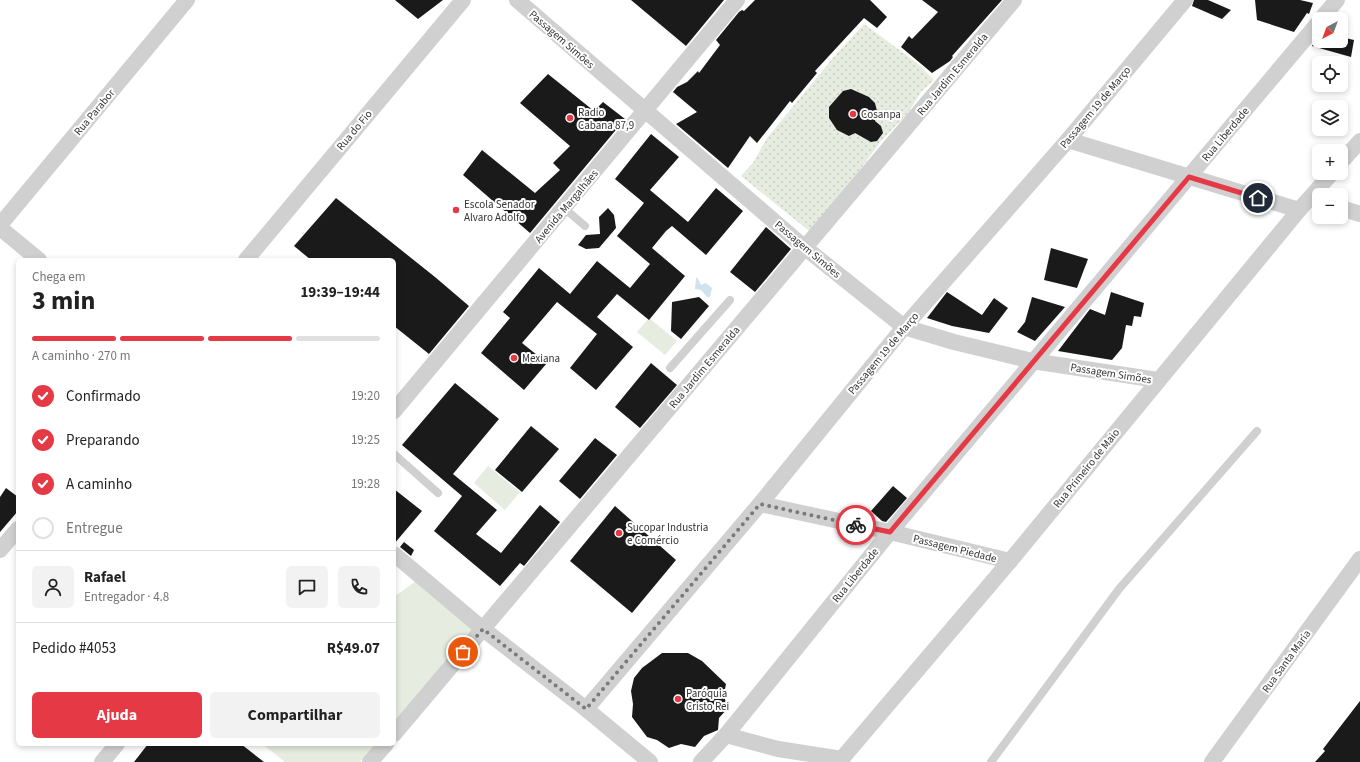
<!DOCTYPE html>
<html lang="pt">
<head>
<meta charset="utf-8">
<style>
	body { margin:0; font-family:"Source Sans 3",sans-serif; background:#f2f2f2; color:#222; height:100vh; display:flex; flex-direction:column; font-size:15px; white-space:nowrap }
	* { box-sizing:border-box; margin:0 }
	p { font-size:13px; color:#767676 }
	.icon { flex:none; width:22px; height:22px; fill:none; stroke:currentColor; stroke-width:2; stroke-linecap:round; stroke-linejoin:round }
	.map { position:relative; flex:1; overflow:hidden }
	.panel { position:absolute; left:16px; top:258px; width:380px; height:488px; display:flex; flex-direction:column; background:#fff; border-radius:6px; box-shadow:0 2px 6px #0003 }
	.panel>* { flex:none }
	.needle { width:26px; rotate:221deg }
	.fabs { position:absolute; left:1312px; top:12px; display:grid; gap:8px }
	.fabs a { display:grid; place-items:center; width:36px; height:36px; border-radius:6px; background:#fff; box-shadow:0 2px 6px #0003; font-size:20px }
	.pin { position:absolute; display:grid; place-items:center; width:34px; height:34px; color:#fff; margin:-17px; border:2px solid #fff; border-radius:50%; box-shadow:0 1px 4px #0007 }
	.courier { position:absolute; display:grid; place-items:center; width:40px; height:40px; margin:-20px; border:3px solid #e63946; border-radius:50%; background:#fff; color:#222; box-shadow:0 1px 5px #0007 }
	.overview em { font-style:normal; font-weight:700 }
	.overview div { display:flex; flex-direction:column-reverse }
	.overview { display:flex; align-items:center; justify-content:space-between; height:68px; padding:0 16px }
	h1 { font-size:26px; font-weight:700; line-height:30px }
	.bar { display:grid; grid-template-columns:repeat(4,1fr); gap:6px 4px; align-content:center; height:48px; padding:0 16px }
	.bar i { height:5px; border-radius:3px; background:#e0e0e0 }
	.bar .current { background:#e63946 }
	.bar p { grid-column:span 4 }
	.line { display:flex; align-items:center; gap:10px; padding:0 16px; border-top:1px solid #e0e0e0 }
	.line div { flex:1 }
	.round { display:grid; place-items:center; flex:none; width:42px; height:42px; border-radius:6px; background:#f2f2f2 }
	ol { padding:0 16px; list-style:none }
	li { display:flex; align-items:center; gap:12px; height:44px }
	li p { margin-inline-start:auto }
	li .icon { padding:4px; border-radius:50%; background:#e63946; color:#fff; stroke-width:4 }
	li:last-child { color:#767676 }
	li i { width:22px; height:22px; border:2px solid #e0e0e0; border-radius:50% }
	.button { display:flex; gap:8px; margin-top:auto; padding:8px 16px }
	.button a { flex:1; height:46px; border-radius:6px; background:#e63946; color:#fff; font-size:16px; font-weight:700; line-height:46px; text-align:center }
	.button a+a { background:#f2f2f2; color:#222 }
	.map>svg:first-child { display:block }
	.grass { fill:#e6ecdf }
	.park { fill:url(#park-dots) }
	.water { fill:#cfe2ee }
	.building { fill:#1a1a1a }
	.lines { fill:none; stroke-linecap:round; stroke-linejoin:round }
	.lane { stroke:#d0d0d0; stroke-width:8 }
	.street { stroke:#d0d0d0; stroke-width:16 }
	.done { stroke:#7a7a7a; stroke-width:4; stroke-dasharray:0 7.2 }
	.route { stroke:#e63946; stroke-width:5 }
	.poi-dot { fill:#e63946; stroke:#fff; stroke-width:1.5 }
	.labels { text-anchor:middle; stroke-width:4; stroke-linejoin:round; paint-order:stroke }
	.street-label { font-size:11px; fill:#333; stroke:#fff }
	.poi-label { font-size:11px; fill:#333; stroke:#fff; text-anchor:start }
</style>
</head>
<body>
<div class="map">
<svg width="1360" height="762" viewBox="0 0 1360 762">
	<defs>
		<pattern id="park-dots" width="8" height="8" patternUnits="userSpaceOnUse"><rect width="8" height="8" fill="#e6ecdf"/><path d="M2 2h.1M6 6h.1" fill="none" stroke="#c6cbc0" stroke-width="1.8" stroke-linecap="round"/></pattern>
	</defs>
	<rect width="100%" height="100%" fill="#fff"/>
	<g class="grass">
		<polygon points="649,318 677,341 665,355 637,332"/>
		<polygon points="488,466 520,492 505,510 474,483"/>
		<polygon points="416,581 474,629 394,722 394,597"/>
		<polygon points="266,744 376,744 360,762 285,762 265,746"/>
	</g>
	<polygon class="park" points="864,24 917,63 934,80 921,92 908,113 881,141 813,234 741,176 753,163 767,138 833,58"/>
	<polygon class="water" points="697,277 701,285 706,283 712,288 710,297 707,297 701,290 695,289 696,279"/>
	<g class="building">
		<polygon points="395,0 443,0 418,19"/>
		<polygon points="631,0 724,0 686,46"/>
		<polygon points="755,0 870,0 887,17 877,28 864,18 815,71 817,73 792,103 790,101 757,143 750,136 728,168 676,124 697,112 673,92 677,87 687,82 698,71 699,73 720,45 716,40 739,12 742,10 744,11"/>
		<polygon points="922,0 1002,0 952,56 953,57 950,61 932,73 901,47 909,36 912,39 938,12"/>
		<polygon points="1194,0 1208,0 1231,10 1222,19 1192,6"/>
		<polygon points="1255,0 1300,0 1313,3 1309,14 1307,13 1294,32 1257,20"/>
		<polygon points="1341,37 1354,40 1351,57 1312,46 1315,41 1341,41"/>
		<polygon points="548,74 594,111 603,102 625,119 530,233 463,175 482,150 535,193 560,170 553,163 570,146 520,103"/>
		<polygon points="851,89 869,97 875,103 877,111 875,121 881,126 883,133 877,141 871,142 855,133 849,136 837,130 829,118 829,107 843,91"/>
		<polygon points="651,134 679,157 650,190 688,222 716,188 743,211 706,255 672,226 666,231 652,248 685,276 649,320 617,294 597,317 633,347 596,390 570,368 597,334 557,302 522,343 547,363 524,390 481,353 510,318 503,312 539,268 570,294 597,261 630,288 650,264 617,236 644,203 615,179"/>
		<polygon points="336,198 435,277 469,306 429,354 394,326 394,260 311,260 294,246"/>
		<polygon points="608,208 614,215 616,228 599,248 586,249 578,245 586,235 600,234 599,217"/>
		<polygon points="766,227 791,249 755,292 730,272"/>
		<polygon points="1051,248 1088,259 1077,288 1044,280"/>
		<polygon points="947,292 982,315 994,298 1008,308 989,333 952,326 927,318"/>
		<polygon points="1111,292 1144,303 1141,317 1134,316 1132,326 1126,325 1122,348 1112,360 1058,351 1090,309 1105,315"/>
		<polygon points="699,297 709,306 681,339 671,331 672,302"/>
		<polygon points="1032,297 1065,307 1035,341 1017,332 1025,322"/>
		<polygon points="651,363 677,385 640,428 615,407"/>
		<polygon points="455,383 499,419 453,474 497,510 476,534 501,553 540,505 560,522 524,566 520,563 500,586 434,531 462,496 402,445"/>
		<polygon points="531,426 559,449 522,492 495,470"/>
		<polygon points="595,438 617,455 580,499 559,481"/>
		<polygon points="893,486 907,498 886,522 882,521 871,511"/>
		<polygon points="6,488 18,497 18,511 0,532 0,497"/>
		<polygon points="394,489 422,511 394,544"/>
		<polygon points="615,506 676,560 632,613 570,561"/>
		<polygon points="404,542 414,550 411,556 400,547"/>
		<polygon points="662,653 688,653 702,661 726,684 724,694 727,709 719,718 718,730 704,736 695,747 681,744 669,748 657,740 647,737 632,717 633,704 631,691 634,678 642,668"/>
		<polygon points="1360,701 1360,762 1315,762 1325,751 1323,749"/>
		<polygon points="148,744 241,744 264,762 134,762"/>
	</g>
	<g class="lines">
		<g class="lane">
			<polyline points="564,208 585,226"/>
			<polyline points="670,368 730,300"/>
			<polyline points="394,454 438,493"/>
			<polyline points="991,762 1119,589 1257,431"/>
		</g>
		<g class="street">
			<polyline points="517,0 804,247 904,327 954,342 1032,361 1158,380"/>
			<polyline points="1321,19 1337,0"/>
			<polyline points="1068,140 1299,210"/>
			<polyline points="1341,162 1360,141"/>
			<polyline points="1341,208 1360,214"/>
			<polyline points="0,225 187,0"/>
			<polyline points="0,228 39,260"/>
			<polyline points="246,260 463,0"/>
			<polyline points="394,411 737,0"/>
			<polyline points="760,504 890,532 1010,561"/>
			<polyline points="0,550 18,529"/>
			<polyline points="394,554 483,629 586,709 650,762"/>
			<polyline points="586,709 760,504 904,327 1068,140 1185,0"/>
			<polyline points="394,734 1014,0"/>
			<polyline points="726,735 778,749 842,759"/>
			<polyline points="102,762 117,744"/>
			<polyline points="370,762 386,744"/>
			<polyline points="701,762 726,735 890,532 1319,22"/>
			<polyline points="839,762 1010,561 1299,210 1332,173"/>
			<polyline points="1212,762 1360,559"/>
		</g>
	</g>
	<g class="lines">
		<polyline class="done" points="463,652 483,629 586,709 760,504 856,525"/>
		<polyline class="route" points="856,525 890,532 1189,177 1258,198"/>
	</g>
	<g class="poi-dot">
		<circle cx="853" cy="114" r="4"/>
		<circle cx="570" cy="118" r="4"/>
		<circle cx="456" cy="210" r="4"/>
		<circle cx="514" cy="358" r="4"/>
		<circle cx="619" cy="533" r="4"/>
		<circle cx="678" cy="699" r="4"/>
	</g>
	<g class="labels">
		<g class="street-label">
			<text transform="translate(562 39) rotate(41)" y="4">Passagem Simões</text>
			<text transform="translate(952 74) rotate(-50)" y="4">Rua Jardim Esmeralda</text>
			<text transform="translate(1095 107) rotate(-50)" y="4">Passagem 19 de Março</text>
			<text transform="translate(94 112) rotate(-50)" y="4">Rua Parabor</text>
			<text transform="translate(354 130) rotate(-50)" y="4">Rua do Fio</text>
			<text transform="translate(1225 134) rotate(-50)" y="4">Rua Liberdade</text>
			<text transform="translate(566 206) rotate(-50)" y="4">Avenida Margalhães</text>
			<text transform="translate(808 249) rotate(40)" y="4">Passagem Simões</text>
			<text transform="translate(883 353) rotate(-50)" y="4">Passagem 19 de Março</text>
			<text transform="translate(704 367) rotate(-50)" y="4">Rua Jardim Esmeralda</text>
			<text transform="translate(1111 373) rotate(9)" y="4">Passagem Simões</text>
			<text transform="translate(1086 468) rotate(-51)" y="4">Rua Primeiro de Maio</text>
			<text transform="translate(955 548) rotate(14)" y="4">Passagem Piedade</text>
			<text transform="translate(855 575) rotate(-51)" y="4">Rua Liberdade</text>
			<text transform="translate(1286 661) rotate(-54)" y="4">Rua Santa Maria</text>
		</g>
		<g class="poi-label">
			<text x="578" y="116">Radio<tspan x="578" dy="13">Cabana 87,9</tspan></text>
			<text x="861" y="118">Cosanpa</text>
			<text x="464" y="208">Escola Senador<tspan x="464" dy="13">Alvaro Adolfo</tspan></text>
			<text x="522" y="362">Mexiana</text>
			<text x="627" y="531">Sucopar Industria<tspan x="627" dy="13">e Comércio</tspan></text>
			<text x="686" y="697">Paróquia<tspan x="686" dy="13">Cristo Rei</tspan></text>
		</g>
	</g>
</svg>
<div class="fabs">
<a><svg class="needle" viewBox="-14 -14 28 28"><path d="M0-13l5 13h-10z" fill="#e53935"/><path d="M0 13l5-13h-10z" fill="#767676"/></svg></a>
<a><svg class="icon" aria-label="locate" viewBox="0 0 24 24"><circle cx="12" cy="12" r="6"/><path d="M12 2v4M12 18v4M2 12h4M18 12h4"/></svg></a>
<a><svg class="icon" aria-label="layers" viewBox="0 0 24 24"><path d="M12 4l9 5-9 5-9-5zM3 14l9 5 9-5"/></svg></a>
<a>+</a>
<a>−</a>
</div>
<div class="pin" style="left:463px;top:652px;background:#ea580c"><svg class="icon" aria-label="bag" viewBox="0 0 24 24"><path d="M5 8h14l-1 12H6zM9 8a3 3 0 0 1 6 0"/></svg></div>
<div class="pin" style="left:1258px;top:198px;background:#1f2937"><svg class="icon" aria-label="home" viewBox="0 0 24 24"><path d="M3 11l9-7 9 7M6 9v11h12V9"/></svg></div>
<div class="courier" style="left:856px;top:525px"><svg class="icon" aria-label="bike" viewBox="0 0 24 24"><circle cx="6" cy="16" r="4"/><circle cx="18" cy="16" r="4"/><path d="M6 16l4-8h5l3 8M10 8l3 8H6M13 5h3"/></svg></div>
<section class="panel">
<div class="overview"><div><h1>3 min</h1><p>Chega em</p></div><em>19:39–19:44</em></div>
<div class="bar"><i class="current"></i><i class="current"></i><i class="current"></i><i></i><p>A caminho · 270 m</p></div>
<ol>
<li><svg class="icon" aria-label="check" viewBox="0 0 24 24"><path d="M5 12l5 5 9-10"/></svg>Confirmado<p>19:20</p></li>
<li><svg class="icon" aria-label="check" viewBox="0 0 24 24"><path d="M5 12l5 5 9-10"/></svg>Preparando<p>19:25</p></li>
<li><svg class="icon" aria-label="check" viewBox="0 0 24 24"><path d="M5 12l5 5 9-10"/></svg>A caminho<p>19:28</p></li>
<li><i></i>Entregue</li>
</ol>
<div class="line" style="height:72px"><a class="round"><svg class="icon" aria-label="person" viewBox="0 0 24 24"><circle cx="12" cy="8" r="4"/><path d="M4 21q1-7 8-7t8 7"/></svg></a><div><b>Rafael</b><p>Entregador · 4.8</p></div><a class="round"><svg class="icon" aria-label="chat" viewBox="0 0 24 24"><path d="M4 5h16v11H9l-5 4z"/></svg></a><a class="round"><svg class="icon" aria-label="phone" viewBox="0 0 24 24"><path d="M5 4h4l2 5-3 2q2 4 5 5l2-3 5 2v4C11 20 4 13 5 4z"/></svg></a></div>
<div class="line" style="height:52px"><div>Pedido #4053</div><b>R$49.07</b></div>
<div class="button"><a>Ajuda</a><a>Compartilhar</a></div>
</section>
</div>
</body>
</html>
